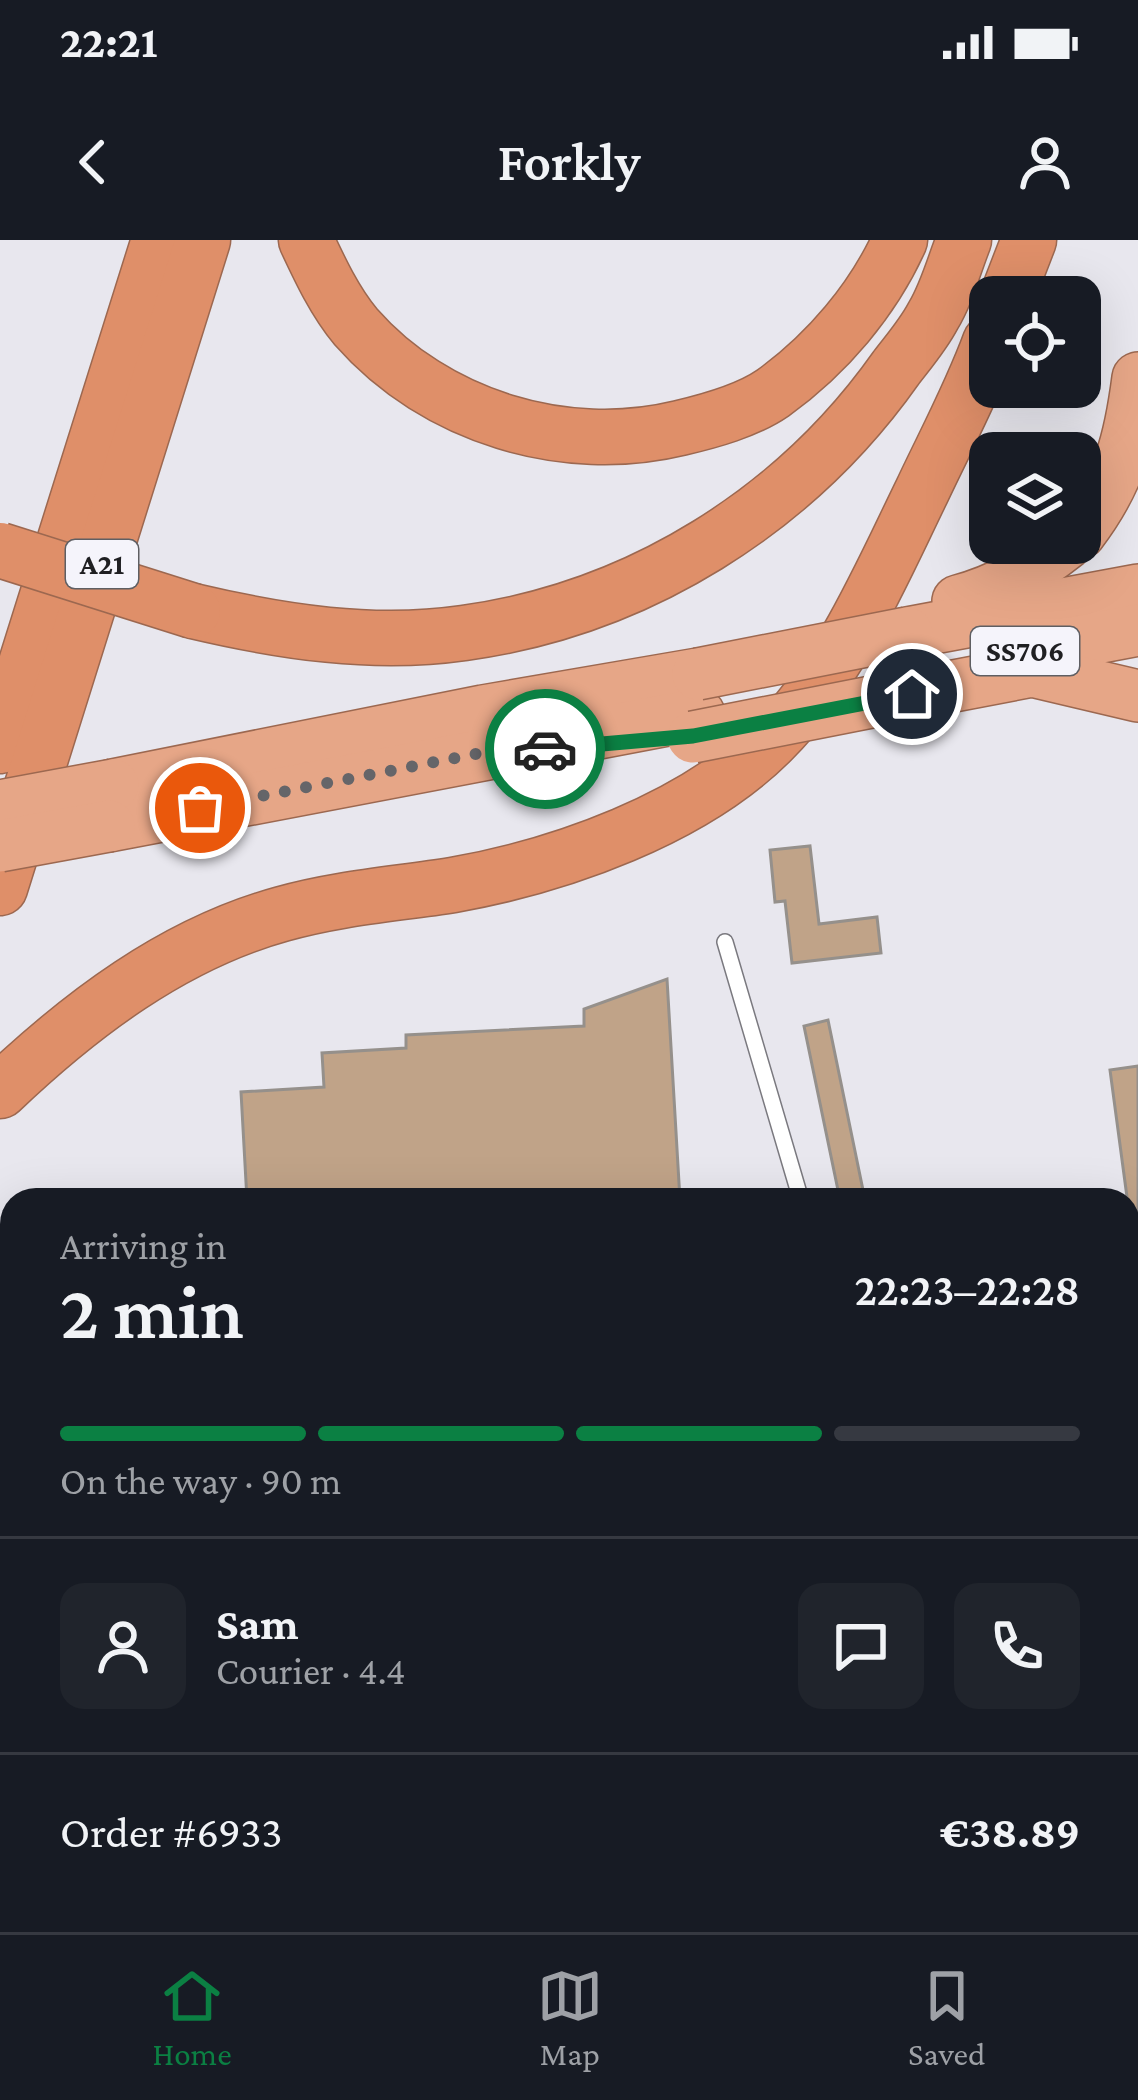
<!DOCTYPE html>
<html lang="en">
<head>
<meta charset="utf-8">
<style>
	body { margin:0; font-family:"Crimson Pro",serif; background:#20242c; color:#f1f3f6; height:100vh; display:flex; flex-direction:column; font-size:45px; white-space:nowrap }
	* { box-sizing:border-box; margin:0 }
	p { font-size:39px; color:#9ea1a6 }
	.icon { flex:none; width:66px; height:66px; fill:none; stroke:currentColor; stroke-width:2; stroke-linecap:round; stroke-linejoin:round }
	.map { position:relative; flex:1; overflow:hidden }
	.details { position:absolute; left:0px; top:948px; width:1140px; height:744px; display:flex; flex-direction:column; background:#171b24; border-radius:36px 36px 0 0; box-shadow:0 12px 48px #0002 }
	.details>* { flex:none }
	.controls { position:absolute; left:969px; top:36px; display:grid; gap:24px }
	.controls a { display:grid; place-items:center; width:132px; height:132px; border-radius:24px; background:#171b24; box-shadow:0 12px 48px #0002; font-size:60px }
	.pin { position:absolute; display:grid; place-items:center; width:102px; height:102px; color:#fff; margin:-51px; border:6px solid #fff; border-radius:50%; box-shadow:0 3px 12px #0007 }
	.courier { position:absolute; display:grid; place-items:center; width:120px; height:120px; margin:-60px; border:9px solid #0b8043; border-radius:50%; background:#fff; color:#222; box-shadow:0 3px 15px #0007 }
	.head em { font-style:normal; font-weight:600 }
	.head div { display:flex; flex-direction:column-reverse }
	.head { display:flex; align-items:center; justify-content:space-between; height:204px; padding:0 60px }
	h1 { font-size:78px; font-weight:600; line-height:90px }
	.bar { display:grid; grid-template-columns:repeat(4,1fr); gap:18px 12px; align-content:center; height:144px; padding:0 60px }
	.bar i { height:15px; border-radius:9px; background:#363941 }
	.bar .on { background:#0b8043 }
	.bar p { grid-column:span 4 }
	.line { display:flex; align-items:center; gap:30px; padding:0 60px; border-top:3px solid #363941 }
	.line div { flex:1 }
	.round { display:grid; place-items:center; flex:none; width:126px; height:126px; border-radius:24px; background:#20242c }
	.status { display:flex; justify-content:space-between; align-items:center; height:84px; padding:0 60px; background:#171b24; direction:ltr }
	.status svg { height:33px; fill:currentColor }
	header { display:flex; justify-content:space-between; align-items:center; height:156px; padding:0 60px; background:#171b24; font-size:54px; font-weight:600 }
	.dock { display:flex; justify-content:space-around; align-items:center; height:168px; border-top:3px solid #363941; background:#171b24; font-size:33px; color:#9ea1a6 }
	.dock a { display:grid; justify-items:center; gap:6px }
	.dock .on { color:#0b8043 }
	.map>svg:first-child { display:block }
	.building { fill:#c0a388; stroke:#95908b; stroke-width:3 }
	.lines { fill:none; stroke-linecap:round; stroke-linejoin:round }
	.service-casing { stroke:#7a797f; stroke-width:18 }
	.tertiary-casing { stroke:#7a797f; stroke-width:42 }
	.trunk-casing { stroke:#9c6850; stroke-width:54 }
	.motorway-casing { stroke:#9c6850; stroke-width:57 }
	.service { stroke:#fff; stroke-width:15 }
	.tertiary { stroke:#fff; stroke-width:39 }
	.trunk { stroke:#e6a687; stroke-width:51 }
	.motorway { stroke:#df8f69; stroke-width:54 }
	.trunk-bridge-casing { stroke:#9c6850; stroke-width:54; stroke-linecap:butt }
	.motorway-bridge-casing { stroke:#9c6850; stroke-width:57; stroke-linecap:butt }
	.trunk-bridge { stroke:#e6a687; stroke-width:51 }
	.motorway-bridge { stroke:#df8f69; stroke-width:54 }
	.done { stroke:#656569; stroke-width:12; stroke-dasharray:0 21.6 }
	.route { stroke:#0b8043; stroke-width:15 }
	.labels { text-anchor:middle; stroke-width:12; stroke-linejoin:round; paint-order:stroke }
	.shield { fill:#f5f4fb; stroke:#5f5f63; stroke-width:3 }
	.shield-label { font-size:30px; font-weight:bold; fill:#1f1f22 }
</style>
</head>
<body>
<div class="status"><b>22:21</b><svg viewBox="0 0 49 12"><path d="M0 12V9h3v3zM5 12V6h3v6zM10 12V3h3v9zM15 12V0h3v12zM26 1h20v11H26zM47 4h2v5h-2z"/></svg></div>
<header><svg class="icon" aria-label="back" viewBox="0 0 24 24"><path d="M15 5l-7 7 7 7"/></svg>Forkly<svg class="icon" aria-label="person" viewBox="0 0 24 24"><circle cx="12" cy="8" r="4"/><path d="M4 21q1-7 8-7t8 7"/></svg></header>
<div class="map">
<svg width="1138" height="1692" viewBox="0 0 1138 1692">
	<rect width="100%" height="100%" fill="#e8e7ee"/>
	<g class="building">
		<polygon points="810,606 819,684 877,677 881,713 792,723 785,661 775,662 770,610"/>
		<polygon points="667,739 680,960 247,960 241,852 324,847 322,813 406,808 406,795 584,786 584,769"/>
		<polygon points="828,780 863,950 839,955 804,786"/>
		<polygon points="1138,826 1138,986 1131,987 1110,830"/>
		<polygon points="1138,1234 1138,1314 1128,1315 1128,1235"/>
		<polygon points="1138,1615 1138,1672 1130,1673 1128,1616"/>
	</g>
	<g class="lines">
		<defs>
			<polyline id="service" points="725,702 801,960"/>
			<g id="tertiary">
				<polyline points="0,1067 12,1071"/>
				<polyline points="1128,1080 1138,1078"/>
			</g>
			<g id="trunk">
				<path d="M1080,293C1119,242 1130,201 1138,138"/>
				<path d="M958,361C1000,350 1033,330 1067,303"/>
				<polyline points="907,393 1138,350"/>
				<polyline points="1001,416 1138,390"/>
				<polyline points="912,454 1032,431 1138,456"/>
				<polyline points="113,545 483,471 698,434"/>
				<polyline points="109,586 699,474"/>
			</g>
			<g id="motorway">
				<path d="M306,0C320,30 335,62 356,87C435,177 565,216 680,188C710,181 747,171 773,153C827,114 873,60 900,0"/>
				<polyline points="1007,57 1029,0"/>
				<path d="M193,371C282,392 373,406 464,393C638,369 795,271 896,128C909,111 923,95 933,76C947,53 954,25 964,0"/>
				<polyline points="0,506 159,0"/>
				<polyline points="0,648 203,0"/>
				<path d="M0,851C80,775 173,704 282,674C338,658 396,654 453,645C560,626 694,579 772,500C840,432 880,337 922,251C945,202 971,154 990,102"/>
			</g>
		</defs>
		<use href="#service" class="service-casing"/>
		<use href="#tertiary" class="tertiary-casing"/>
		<use href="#trunk" class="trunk-casing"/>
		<use href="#motorway" class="motorway-casing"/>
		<use href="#service" class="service"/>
		<use href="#tertiary" class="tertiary"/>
		<use href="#trunk" class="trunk"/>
		<use href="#motorway" class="motorway"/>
		<defs>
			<g id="trunk-bridge">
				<polyline points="698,434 907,393"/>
				<polyline points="693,497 912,454"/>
				<polyline points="0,566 113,545"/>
				<polyline points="0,606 109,586"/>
			</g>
			<polyline id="motorway-bridge" points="0,310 193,371"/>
		</defs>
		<use href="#trunk-bridge" class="trunk-bridge-casing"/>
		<use href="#motorway-bridge" class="motorway-bridge-casing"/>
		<use href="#trunk-bridge" class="trunk-bridge"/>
		<use href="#motorway-bridge" class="motorway-bridge"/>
	</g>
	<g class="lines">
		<polyline class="done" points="200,568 486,512 545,509"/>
		<polyline class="route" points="545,509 693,496 912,454"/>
	</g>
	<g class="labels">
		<g class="shield">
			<rect x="66" y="300" width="72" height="48" rx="9"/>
			<rect x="971" y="387" width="108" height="48" rx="9"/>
		</g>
		<g class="shield-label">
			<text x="102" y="334">A21</text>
			<text x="1025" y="421">SS706</text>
		</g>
	</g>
</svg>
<div class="controls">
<a><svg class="icon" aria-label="locate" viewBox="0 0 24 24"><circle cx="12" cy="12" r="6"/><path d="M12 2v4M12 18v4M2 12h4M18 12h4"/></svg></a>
<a><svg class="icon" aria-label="layers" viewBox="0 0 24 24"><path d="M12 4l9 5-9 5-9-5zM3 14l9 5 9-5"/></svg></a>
</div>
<div class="pin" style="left:200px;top:568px;background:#ea580c"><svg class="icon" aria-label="bag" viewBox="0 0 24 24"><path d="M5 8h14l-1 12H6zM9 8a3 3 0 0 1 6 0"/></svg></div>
<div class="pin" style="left:912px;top:454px;background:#1f2937"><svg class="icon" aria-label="home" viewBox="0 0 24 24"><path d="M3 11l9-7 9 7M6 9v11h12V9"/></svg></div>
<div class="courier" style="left:545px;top:509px"><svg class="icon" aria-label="car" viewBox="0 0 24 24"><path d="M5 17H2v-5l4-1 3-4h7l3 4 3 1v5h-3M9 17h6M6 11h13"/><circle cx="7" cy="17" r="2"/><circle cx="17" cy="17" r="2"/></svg></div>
<section class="details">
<div class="head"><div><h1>2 min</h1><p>Arriving in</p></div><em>22:23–22:28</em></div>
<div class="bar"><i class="on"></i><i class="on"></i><i class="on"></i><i></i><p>On the way · 90 m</p></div>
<div class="line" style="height:216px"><a class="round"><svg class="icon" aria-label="person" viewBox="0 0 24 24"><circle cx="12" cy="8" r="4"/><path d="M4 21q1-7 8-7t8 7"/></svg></a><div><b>Sam</b><p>Courier · 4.4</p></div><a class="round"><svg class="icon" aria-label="chat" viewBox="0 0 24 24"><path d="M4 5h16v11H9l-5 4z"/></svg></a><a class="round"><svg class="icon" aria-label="phone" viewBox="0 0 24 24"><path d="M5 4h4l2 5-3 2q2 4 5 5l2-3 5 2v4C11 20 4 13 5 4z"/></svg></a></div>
<div class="line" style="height:156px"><div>Order #6933</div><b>€38.89</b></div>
</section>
</div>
<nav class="dock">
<a class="on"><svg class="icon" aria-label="home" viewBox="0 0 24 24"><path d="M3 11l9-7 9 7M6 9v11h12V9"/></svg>Home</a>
<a><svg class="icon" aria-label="map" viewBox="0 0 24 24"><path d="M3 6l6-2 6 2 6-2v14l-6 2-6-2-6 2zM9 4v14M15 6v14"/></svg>Map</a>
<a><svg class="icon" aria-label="saved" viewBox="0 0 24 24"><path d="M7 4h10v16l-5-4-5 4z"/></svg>Saved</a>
</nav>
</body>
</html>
